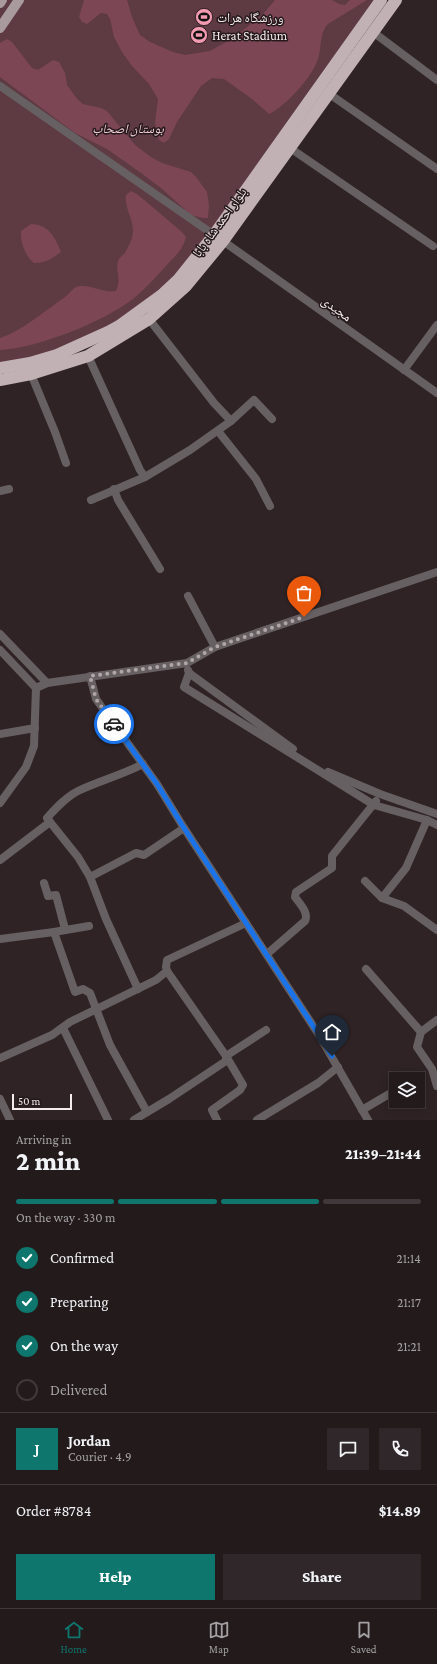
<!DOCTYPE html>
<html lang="en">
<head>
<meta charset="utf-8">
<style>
	body { margin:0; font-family:"Crimson Pro","Noto Naskh Arabic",serif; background:#2f2729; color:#f1f3f6; height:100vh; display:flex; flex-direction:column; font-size:15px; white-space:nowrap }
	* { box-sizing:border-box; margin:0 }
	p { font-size:13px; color:#a3a1a3 }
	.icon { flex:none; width:22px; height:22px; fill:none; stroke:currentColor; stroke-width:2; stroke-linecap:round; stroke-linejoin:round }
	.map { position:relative; height:1120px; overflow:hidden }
	.details { display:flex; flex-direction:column; background:#231a1c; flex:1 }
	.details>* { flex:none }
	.controls { position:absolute; left:389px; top:1072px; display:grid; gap:8px }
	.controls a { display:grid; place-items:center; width:36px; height:36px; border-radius:0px; background:#231a1c; box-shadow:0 2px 10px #0003,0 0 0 1px #40383b; font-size:20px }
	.scale { position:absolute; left:12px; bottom:10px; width:60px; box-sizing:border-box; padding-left:4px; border:2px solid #f5ecee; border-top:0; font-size:11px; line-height:14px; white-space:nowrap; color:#f5ecee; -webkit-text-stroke:3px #25191c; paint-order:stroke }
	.pin { position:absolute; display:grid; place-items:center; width:34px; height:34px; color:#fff; margin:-41px -17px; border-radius:50% 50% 50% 0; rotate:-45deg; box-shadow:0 0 4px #0007 }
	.pin .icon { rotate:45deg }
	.courier { position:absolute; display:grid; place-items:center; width:40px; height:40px; margin:-20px; border:3px solid #1a73e8; border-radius:50%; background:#fff; color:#222; box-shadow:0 1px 5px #0007 }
	.head em { font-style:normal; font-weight:800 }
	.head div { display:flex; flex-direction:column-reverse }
	.head { display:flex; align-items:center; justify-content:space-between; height:68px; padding:0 16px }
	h1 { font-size:26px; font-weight:800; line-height:30px }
	.bar { display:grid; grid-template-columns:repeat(4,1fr); gap:6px 4px; align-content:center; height:48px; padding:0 16px }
	.bar i { height:5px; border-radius:3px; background:#40383b }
	.bar .selected { background:#0f766e }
	.bar p { grid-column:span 4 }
	.line { display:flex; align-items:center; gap:10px; padding:0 16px; border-top:1px solid #40383b }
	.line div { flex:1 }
	.round { display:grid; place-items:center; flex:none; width:42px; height:42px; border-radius:0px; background:#2f2729 }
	ol { padding:0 16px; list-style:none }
	li { display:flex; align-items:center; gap:12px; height:44px }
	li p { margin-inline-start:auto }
	li .icon { padding:4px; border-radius:50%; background:#0f766e; color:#fff; stroke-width:4 }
	li:last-child { color:#a3a1a3 }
	li i { width:22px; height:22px; border:2px solid #40383b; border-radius:50% }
	.cta { display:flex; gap:8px; margin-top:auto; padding:8px 16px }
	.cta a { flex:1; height:46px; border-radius:0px; background:#0f766e; color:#fff; font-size:16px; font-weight:800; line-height:46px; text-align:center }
	.cta a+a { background:#2f2729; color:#f1f3f6 }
	.dock { display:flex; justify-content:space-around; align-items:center; height:56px; border-top:1px solid #40383b; background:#231a1c; font-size:11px; color:#a3a1a3 }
	.dock a { display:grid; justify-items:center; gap:2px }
	.dock .selected { color:#0f766e }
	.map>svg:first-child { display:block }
	.green { fill:#5e3a43 }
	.forest { fill:#7c4654 }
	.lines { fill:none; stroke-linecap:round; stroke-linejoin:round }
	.minor { stroke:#676062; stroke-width:8 }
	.major { stroke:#a89a9d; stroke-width:10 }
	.highway { stroke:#c1b1b4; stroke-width:12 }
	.done { stroke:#b0a6a8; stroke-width:4; stroke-dasharray:0 7.2 }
	.route { stroke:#1a73e8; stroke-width:5 }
	.labels { text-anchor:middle; stroke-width:3; stroke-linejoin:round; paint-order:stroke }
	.poi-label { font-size:13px; fill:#f5ecee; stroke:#25191c; text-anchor:start }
	.park-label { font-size:13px; font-style:italic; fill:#f4cfd7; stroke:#25191c }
	.street-label { font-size:13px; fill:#f5ecee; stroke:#25191c }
</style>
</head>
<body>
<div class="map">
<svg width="437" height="1120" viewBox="0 0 437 1120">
	<rect width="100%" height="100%" fill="#2f2325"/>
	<polygon class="green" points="0,0 376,0 185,268 134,313 49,355 0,364"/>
	<g class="forest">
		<path d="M84,0H127L132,17L140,35L150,42L173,52L185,55L210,51L235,37L263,14L275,0H332L339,4L345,5L350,0H367L328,24C319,33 322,48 318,59C313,76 285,107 269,114L252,99L224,79L212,78L201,86L177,122L169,139L164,143L159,140L155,123L158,99L149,84L132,66L122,52L114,37L110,19L107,14L101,13L87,24L82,22L79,17Z"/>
		<polygon points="7,39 12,42 32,68 38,70 53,60 59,62 65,73 67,85 78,100 83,104 101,108 107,111 135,145 151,157 162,163 191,172 196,177 207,192 209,205 208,218 203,218 191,215 161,188 141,173 107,149 75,133 0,77 0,43"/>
		<path d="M131,191L137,194L182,232L186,237C183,250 174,257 165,267C155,278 145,289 133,299C103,322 38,348 0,350V338C22,331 46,310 65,297C70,293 73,287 80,286C92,285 104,293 116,291C122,279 115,271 118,261C120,256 124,255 126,251C129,246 133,237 133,231C133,218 124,208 126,195Z"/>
		<path d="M31,224C49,224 55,238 61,252C52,259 45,263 34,263C25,256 20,242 21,231Z"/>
	</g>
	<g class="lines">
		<g class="minor">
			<polyline points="373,32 437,80"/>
			<polyline points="0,86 214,235"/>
			<polyline points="328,93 437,169"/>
			<polyline points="290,148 433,246"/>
			<polyline points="223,241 437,393"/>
			<polyline points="149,319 214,403 231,421"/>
			<polyline points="88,356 140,470 145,477"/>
			<polyline points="404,370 437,325"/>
			<polyline points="31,374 55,432 66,463"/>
			<polyline points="218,431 256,479 270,506"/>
			<polyline points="114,489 118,500 160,569"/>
			<polyline points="0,491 9,489"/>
			<polyline points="91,500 145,477 190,450 231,421 254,400 272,419"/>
			<polyline points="188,596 215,647"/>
			<polyline points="0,634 47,683"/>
			<polyline points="0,650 36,688"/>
			<polyline points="188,670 189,673 293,749"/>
			<polyline points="189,673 184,687 374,805 427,820 437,825"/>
			<polyline points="90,676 96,699 157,784 184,828 319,1035 368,1120"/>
			<polyline points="0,734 35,728"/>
			<polyline points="328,772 380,794 437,814"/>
			<polyline points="0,803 26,767 34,746 36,688 47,683 187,663 215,647 437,572"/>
			<polyline points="50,822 78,857 90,877 106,919 138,989"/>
			<path d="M0,860L50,822L47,818C56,808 66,797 78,791C99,781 122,775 143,764"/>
			<polyline points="90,877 136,853 144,855 184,828"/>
			<polyline points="365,881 382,898 404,906 437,930"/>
			<polyline points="44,883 48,896 56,895 65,929"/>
			<polyline points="382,898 406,868 427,820"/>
			<polyline points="54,932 75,992 83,989 90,993 110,1045 147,1112"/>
			<polyline points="0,939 54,932 89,926"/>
			<path d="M267,954L305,921C309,913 300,904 295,897L296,892L332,868V856L376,801"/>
			<polyline points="366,969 421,1032"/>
			<polyline points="167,971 226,1056 243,1085 240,1090 212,1110 217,1120"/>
			<polyline points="437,1020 421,1032 417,1047 432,1069 437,1086"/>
			<polyline points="63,1028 108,1120"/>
			<polyline points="0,1058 52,1035 70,1022 156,980 167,971 166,967 167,960 246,923"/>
			<polyline points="0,1099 10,1120"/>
			<polyline points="362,1110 396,1090"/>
			<polyline points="134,1120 169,1099 226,1061 226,1056 266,1030"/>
			<polyline points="257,1120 318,1083 338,1067"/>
		</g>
		<g class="major">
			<polyline points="0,3 2,0"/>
			<polyline points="0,28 19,0"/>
		</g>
		<g class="highway">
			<polyline points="0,368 30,363 57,355 108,332 119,326 163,294 178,280 214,235 381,0"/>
			<polyline points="0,380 31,374 88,356 149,319 186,286 223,241 396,0"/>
		</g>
	</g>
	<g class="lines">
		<polyline class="done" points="114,724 96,699 90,676 187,663 215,647 304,617"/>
		<polyline class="route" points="114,724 157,784 184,828 319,1035 332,1056"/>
	</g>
	<defs>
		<symbol id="stadium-disc" viewBox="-11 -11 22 22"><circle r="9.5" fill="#f29aaf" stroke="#25191c"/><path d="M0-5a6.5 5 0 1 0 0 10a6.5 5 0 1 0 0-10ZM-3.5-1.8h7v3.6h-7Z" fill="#111"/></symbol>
	</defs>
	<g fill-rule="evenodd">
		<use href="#stadium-disc" x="194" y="7" width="20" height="20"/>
		<use href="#stadium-disc" x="189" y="25" width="20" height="20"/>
	</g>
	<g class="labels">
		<g class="poi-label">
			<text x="217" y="22">ورزشگاه هرات</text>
			<text x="212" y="40">Herat Stadium</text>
		</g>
		<g class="park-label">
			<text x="128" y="133">بوستان اصحاب</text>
		</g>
		<g class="street-label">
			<text transform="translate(219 222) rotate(-54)" y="5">بلوار احمد شاه بابا</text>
			<text transform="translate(337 308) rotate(36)" y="5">مجیدی</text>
		</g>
	</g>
</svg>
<div class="controls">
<a><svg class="icon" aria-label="layers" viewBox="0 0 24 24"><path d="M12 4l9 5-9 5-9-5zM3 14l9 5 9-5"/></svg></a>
</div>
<div class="scale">50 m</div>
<div class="pin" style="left:304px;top:617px;background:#ea580c"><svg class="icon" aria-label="bag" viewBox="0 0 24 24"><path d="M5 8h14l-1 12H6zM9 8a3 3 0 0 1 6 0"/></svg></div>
<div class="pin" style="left:332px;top:1056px;background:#1f2937"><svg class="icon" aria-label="home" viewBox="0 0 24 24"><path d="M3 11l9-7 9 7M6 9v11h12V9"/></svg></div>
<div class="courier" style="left:114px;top:724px"><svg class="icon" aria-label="car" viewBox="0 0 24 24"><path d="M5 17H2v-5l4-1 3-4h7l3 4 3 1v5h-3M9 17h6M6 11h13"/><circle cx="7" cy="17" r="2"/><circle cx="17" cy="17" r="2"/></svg></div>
</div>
<section class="details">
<div class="head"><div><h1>2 min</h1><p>Arriving in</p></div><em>21:39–21:44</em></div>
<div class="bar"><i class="selected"></i><i class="selected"></i><i class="selected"></i><i></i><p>On the way · 330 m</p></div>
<ol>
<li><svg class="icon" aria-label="check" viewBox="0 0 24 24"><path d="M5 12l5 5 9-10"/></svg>Confirmed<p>21:14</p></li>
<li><svg class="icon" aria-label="check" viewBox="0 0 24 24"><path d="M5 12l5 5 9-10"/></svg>Preparing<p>21:17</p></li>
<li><svg class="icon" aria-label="check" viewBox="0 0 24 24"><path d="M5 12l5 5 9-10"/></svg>On the way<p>21:21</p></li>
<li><i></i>Delivered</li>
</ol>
<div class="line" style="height:72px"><b class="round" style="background:#0f766e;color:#fff">J</b><div><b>Jordan</b><p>Courier · 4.9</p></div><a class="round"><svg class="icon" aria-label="chat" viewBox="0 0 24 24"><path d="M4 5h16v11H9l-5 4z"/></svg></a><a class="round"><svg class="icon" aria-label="phone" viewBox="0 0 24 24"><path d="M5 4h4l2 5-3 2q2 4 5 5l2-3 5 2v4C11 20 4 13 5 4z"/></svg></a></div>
<div class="line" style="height:52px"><div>Order #8784</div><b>$14.89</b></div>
<div class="cta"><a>Help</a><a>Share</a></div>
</section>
<nav class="dock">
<a class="selected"><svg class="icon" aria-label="home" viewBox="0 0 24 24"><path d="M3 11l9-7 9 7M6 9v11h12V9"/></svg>Home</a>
<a><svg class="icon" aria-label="map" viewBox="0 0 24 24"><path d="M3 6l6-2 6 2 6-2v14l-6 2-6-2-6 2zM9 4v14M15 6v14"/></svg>Map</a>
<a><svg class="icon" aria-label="saved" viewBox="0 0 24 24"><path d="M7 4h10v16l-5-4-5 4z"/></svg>Saved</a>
</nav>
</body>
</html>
